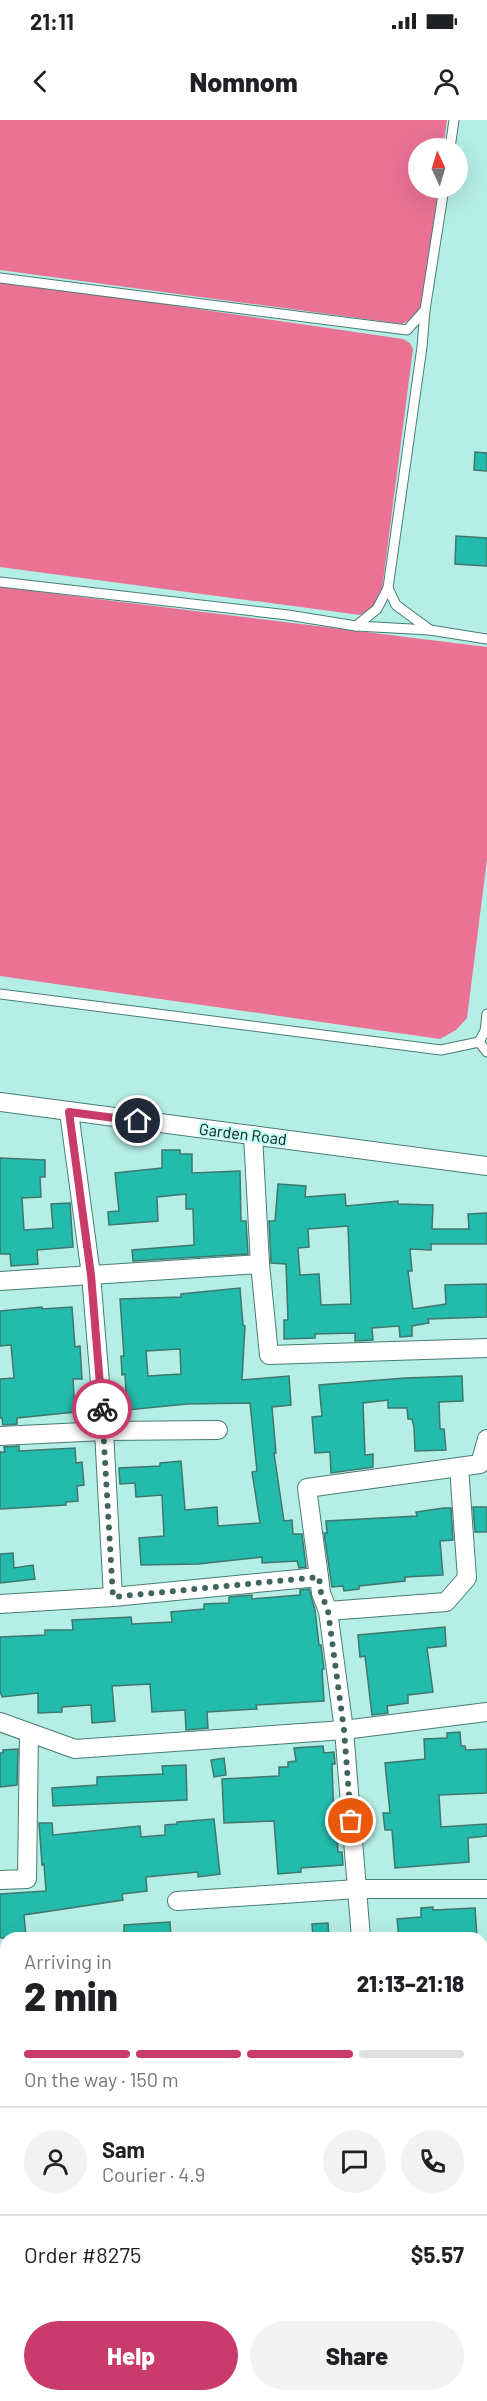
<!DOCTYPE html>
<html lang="en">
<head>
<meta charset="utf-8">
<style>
	body { margin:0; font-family:Barlow,sans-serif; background:#f2f2f2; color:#202124; height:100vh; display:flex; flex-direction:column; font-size:22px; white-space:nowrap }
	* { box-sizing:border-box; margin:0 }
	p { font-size:20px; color:#757577 }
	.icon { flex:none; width:33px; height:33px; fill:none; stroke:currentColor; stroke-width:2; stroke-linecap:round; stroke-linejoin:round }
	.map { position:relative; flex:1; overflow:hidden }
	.side { position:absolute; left:0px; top:1812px; width:488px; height:470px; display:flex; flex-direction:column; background:#fff; border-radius:18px 18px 0 0; box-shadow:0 6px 24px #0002 }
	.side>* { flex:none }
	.needle { width:39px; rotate:356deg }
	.tools { position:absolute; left:408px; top:18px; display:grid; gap:12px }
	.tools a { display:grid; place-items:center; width:60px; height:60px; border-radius:50%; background:#fff; box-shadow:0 6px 24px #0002; font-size:30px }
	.pin { position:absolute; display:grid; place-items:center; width:51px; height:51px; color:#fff; margin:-26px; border:3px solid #fff; border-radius:50%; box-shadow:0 2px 6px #0007 }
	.courier { position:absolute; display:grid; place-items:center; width:60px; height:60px; margin:-30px; border:4px solid #c83b6c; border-radius:50%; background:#fff; color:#222; box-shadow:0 2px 8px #0007 }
	.summary em { font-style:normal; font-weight:800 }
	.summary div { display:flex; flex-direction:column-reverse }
	.summary { display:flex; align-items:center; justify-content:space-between; height:102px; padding:0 24px }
	h1 { font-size:39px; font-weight:800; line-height:45px }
	.bar { display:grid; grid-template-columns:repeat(4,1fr); gap:9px 6px; align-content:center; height:72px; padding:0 24px }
	.bar i { height:8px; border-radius:4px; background:#e0e0e0 }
	.bar .current { background:#c83b6c }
	.bar p { grid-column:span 4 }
	.line { display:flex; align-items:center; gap:15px; padding:0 24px; border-top:2px solid #e0e0e0 }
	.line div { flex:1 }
	.round { display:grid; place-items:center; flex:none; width:63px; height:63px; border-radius:32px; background:#f2f2f2 }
	.cta { display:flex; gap:12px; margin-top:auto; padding:12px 24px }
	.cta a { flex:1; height:69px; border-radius:36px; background:#c83b6c; color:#fff; font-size:24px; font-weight:800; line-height:69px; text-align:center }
	.cta a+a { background:#f2f2f2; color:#202124 }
	.status { display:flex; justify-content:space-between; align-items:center; height:42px; padding:0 30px; background:#fff; direction:ltr }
	.status svg { height:16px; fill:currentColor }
	header { display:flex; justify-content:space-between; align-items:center; height:78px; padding:0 24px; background:#fff; font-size:27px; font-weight:800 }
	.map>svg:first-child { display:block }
	.water { fill:#ea7295 }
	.building { fill:#23bbab; stroke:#40776f; stroke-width:1.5; fill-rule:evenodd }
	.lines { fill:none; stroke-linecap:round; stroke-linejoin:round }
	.lane-casing { stroke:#477d75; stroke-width:11 }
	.street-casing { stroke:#477d75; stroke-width:20 }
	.secondary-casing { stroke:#477d75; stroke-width:28 }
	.lane { stroke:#fff; stroke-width:9 }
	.street { stroke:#fff; stroke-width:18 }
	.secondary { stroke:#fff; stroke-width:26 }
	.done { stroke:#42645f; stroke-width:6; stroke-dasharray:0 10.8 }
	.route { stroke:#c83b6c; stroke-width:8 }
	.labels { text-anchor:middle; stroke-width:4.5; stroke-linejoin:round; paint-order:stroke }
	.street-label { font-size:16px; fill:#041a17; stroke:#c2fcf2 }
</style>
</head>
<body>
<div class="status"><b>21:11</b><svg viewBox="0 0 49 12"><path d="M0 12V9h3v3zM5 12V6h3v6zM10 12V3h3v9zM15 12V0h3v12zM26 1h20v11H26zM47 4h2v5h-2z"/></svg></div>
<header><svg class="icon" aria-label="back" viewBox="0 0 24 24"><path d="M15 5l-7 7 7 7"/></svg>Nomnom<svg class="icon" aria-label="person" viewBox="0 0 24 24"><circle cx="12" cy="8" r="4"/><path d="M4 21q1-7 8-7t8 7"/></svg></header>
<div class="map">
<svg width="487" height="2281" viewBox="0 0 487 2281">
	<rect width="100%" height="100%" fill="#b5eee5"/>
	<g class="water">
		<polygon points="0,0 447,0 443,28 418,28 418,68 438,68 423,186 410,200 402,204 0,150"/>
		<polygon points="0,160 403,219 410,223 413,229 381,477 375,486 360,495 0,447"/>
		<polygon points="0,467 487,527 487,739 467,898 456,910 440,919 0,856"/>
	</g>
	<g class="building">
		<polygon points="475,332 487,333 487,351 474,350"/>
		<polygon points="456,416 487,418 487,446 455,444"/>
		<polygon points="162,1030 180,1030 180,1034 192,1034 192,1053 240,1051 241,1101 246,1101 248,1134 133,1141 132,1130 194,1125 193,1089 186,1089 186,1074 157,1077 158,1101 109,1105 108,1092 119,1091 115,1053 162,1048"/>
		<polygon points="0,1038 45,1040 45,1057 40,1057 41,1077 22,1078 24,1110 53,1108 51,1084 70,1083 73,1127 37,1130 38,1144 11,1146 10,1134 0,1134"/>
		<path d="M278,1064L306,1066L305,1077L345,1074L346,1086L398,1081V1084L433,1085L432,1109H469L468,1094L487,1093V1124H431V1130L410,1129L412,1151H408L413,1189L446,1184L445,1165L487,1164V1197L428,1199L429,1203L412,1206V1216L400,1217L399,1206L372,1208L373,1220L355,1221V1213L315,1214V1218L284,1219V1200H288L286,1144L271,1143L269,1101H275ZM348,1106L351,1184L321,1185L319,1154L300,1155L298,1128L309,1127L308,1109Z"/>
		<path d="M240,1168L243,1205L245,1206L242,1260L289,1256L291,1285L272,1287L276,1333H274L284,1401L292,1400L293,1414H302L306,1447L299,1448L297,1441L262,1443V1437L198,1444L141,1445L139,1418L164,1416L162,1375L136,1377L135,1363L120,1364L119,1348L160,1346V1343L181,1341L185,1390L217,1387L218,1406L260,1403L252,1352L257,1351L250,1283L187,1284L127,1290L125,1254L122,1255L121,1236H124L120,1179L181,1177V1174ZM180,1229L181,1254L148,1256L146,1231Z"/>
		<polygon points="42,1187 42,1189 72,1187 75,1227 80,1226 82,1259 73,1259 75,1292 17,1298 17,1304 3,1305 2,1298 0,1298 0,1259 14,1258 11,1225 0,1226 0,1191"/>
		<polygon points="462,1256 463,1281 439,1282 440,1309 444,1309 446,1330 415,1331 414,1307 412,1299 408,1299 407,1288 388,1288 388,1280 363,1283 365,1335 373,1334 373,1347 331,1353 330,1332 315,1333 312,1297 322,1296 319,1265 405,1258"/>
		<polygon points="19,1326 19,1331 75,1328 76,1343 82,1342 84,1365 77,1366 78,1381 66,1382 66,1385 0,1389 0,1332 5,1332 4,1327"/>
		<polygon points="473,1387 487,1387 487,1412 475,1412"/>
		<polygon points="443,1388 451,1388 453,1420 440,1421 443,1455 405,1457 405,1461 359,1466 359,1469 344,1471 343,1466 332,1467 324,1413 327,1413 326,1401 417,1396 416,1392"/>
		<polygon points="13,1433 14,1448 33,1445 35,1459 0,1463 0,1434"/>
		<polygon points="309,1469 315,1490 319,1525 321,1525 324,1549 322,1550 324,1581 256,1585 257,1589 207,1592 208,1608 186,1610 185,1590 152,1592 150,1564 112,1566 115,1601 92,1603 91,1585 62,1587 62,1592 38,1593 38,1573 2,1577 0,1571 0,1517 45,1515 45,1510 73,1510 72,1500 131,1497 132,1504 172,1502 171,1492 204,1489 204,1484 229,1483 229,1477 252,1475 252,1479 300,1475 300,1470"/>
		<polygon points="445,1507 446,1526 427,1528 433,1572 408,1575 408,1583 387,1586 388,1593 372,1595 365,1536 360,1537 358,1515"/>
		<polygon points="460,1612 461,1626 465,1626 466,1630 487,1629 487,1673 439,1675 441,1707 487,1704 487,1716 468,1718 469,1742 395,1748 392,1710 385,1710 383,1693 390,1693 385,1643 425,1639 424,1619 447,1618 447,1613"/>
		<polygon points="323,1626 324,1633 334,1632 335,1644 332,1644 334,1703 336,1703 338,1732 342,1732 343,1745 301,1748 301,1752 278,1754 274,1701 224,1703 222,1659 279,1656 279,1647 288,1647 288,1642 296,1641 294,1628"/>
		<polygon points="18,1629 17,1665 0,1667 0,1633 3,1633 3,1630"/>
		<polygon points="224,1638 226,1655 214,1657 211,1640"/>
		<polygon points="186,1645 187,1680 53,1686 52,1668 97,1665 97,1657 163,1654 162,1646"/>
		<polygon points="214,1699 220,1754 198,1757 198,1752 146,1757 147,1771 122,1774 123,1780 24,1795 26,1818 0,1818 0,1774 46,1771 44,1744 42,1745 39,1703 52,1703 53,1715 140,1706 141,1717 165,1715 165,1705 177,1704 177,1702"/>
		<polygon points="433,1787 433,1790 475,1788 477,1818 399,1818 397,1799 421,1797 421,1788"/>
		<polygon points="170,1802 171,1818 124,1818 124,1805"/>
		<polygon points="328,1803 329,1818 313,1818 312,1804"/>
	</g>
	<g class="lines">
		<defs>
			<g id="lane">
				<polyline points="450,28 454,0"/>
				<polyline points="0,158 407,210 425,190"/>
				<polyline points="0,462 288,495 356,506 430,510 487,519"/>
				<polyline points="356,506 377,489 388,468"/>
				<polyline points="430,510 396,485 388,468 422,227 425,190 444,68"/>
				<polyline points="0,874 441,930 479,922 485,911 487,894"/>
				<polyline points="479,922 487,932"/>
				<polyline points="482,1997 487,2001"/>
				<polyline points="0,2242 6,2241"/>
				<polyline points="253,2276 261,2281"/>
			</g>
			<g id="street">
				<polyline points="0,982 487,1046"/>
				<polyline points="69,992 91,1155 104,1311 113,1477"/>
				<polyline points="253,1015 260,1144 269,1235 487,1228"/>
				<polyline points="0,1161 260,1144"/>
				<polyline points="0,1316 104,1311 218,1310"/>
				<polyline points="319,1457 307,1368 480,1344 487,1319"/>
				<polyline points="0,1484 113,1477 319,1457 321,1473 328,1491"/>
				<polyline points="0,1602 75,1629 344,1610 487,1592"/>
				<polyline points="0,1760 27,1759 29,1614"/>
				<polyline points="177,1781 357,1769 487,1769"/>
				<polyline points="361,1818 344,1610 328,1491 446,1482 467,1458 459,1347"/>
				<polyline points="0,1925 6,1925"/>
				<polyline points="0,2032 6,2032"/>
				<polyline points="482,2242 487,2236"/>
				<polyline points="447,2281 452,2276"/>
			</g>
			<g id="secondary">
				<polyline points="482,1966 487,1959"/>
				<polyline points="231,2281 235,2276"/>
			</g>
		</defs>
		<use href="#lane" class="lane-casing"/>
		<use href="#street" class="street-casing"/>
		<use href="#secondary" class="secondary-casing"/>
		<use href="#lane" class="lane"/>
		<use href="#street" class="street"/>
		<use href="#secondary" class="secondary"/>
	</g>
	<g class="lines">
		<polyline class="done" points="102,1289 113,1477 319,1457 321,1473 328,1491 344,1610 351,1701"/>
		<polyline class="route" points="102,1289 91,1155 69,992 138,1001"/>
	</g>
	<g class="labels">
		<g class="street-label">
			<text transform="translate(243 1014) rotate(7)" y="6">Garden Road</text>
		</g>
	</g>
</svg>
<div class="tools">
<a><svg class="needle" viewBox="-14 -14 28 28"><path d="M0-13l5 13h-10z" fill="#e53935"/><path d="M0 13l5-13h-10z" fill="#757577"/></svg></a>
</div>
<div class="pin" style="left:351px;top:1701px;background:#ea580c"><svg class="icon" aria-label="bag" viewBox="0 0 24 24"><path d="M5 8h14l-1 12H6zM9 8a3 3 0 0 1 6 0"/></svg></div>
<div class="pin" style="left:138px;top:1001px;background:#1f2937"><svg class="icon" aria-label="home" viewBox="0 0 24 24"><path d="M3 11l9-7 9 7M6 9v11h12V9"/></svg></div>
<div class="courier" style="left:102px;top:1289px"><svg class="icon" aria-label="bike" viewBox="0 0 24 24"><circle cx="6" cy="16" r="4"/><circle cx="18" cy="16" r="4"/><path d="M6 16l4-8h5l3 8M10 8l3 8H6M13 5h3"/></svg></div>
<section class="side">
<div class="summary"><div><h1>2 min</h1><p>Arriving in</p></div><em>21:13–21:18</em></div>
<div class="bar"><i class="current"></i><i class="current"></i><i class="current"></i><i></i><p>On the way · 150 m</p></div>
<div class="line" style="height:108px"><a class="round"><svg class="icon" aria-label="person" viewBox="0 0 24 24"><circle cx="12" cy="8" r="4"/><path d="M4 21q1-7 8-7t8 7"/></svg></a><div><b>Sam</b><p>Courier · 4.9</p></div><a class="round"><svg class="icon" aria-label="chat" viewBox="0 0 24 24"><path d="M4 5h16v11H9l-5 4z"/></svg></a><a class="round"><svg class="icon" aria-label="phone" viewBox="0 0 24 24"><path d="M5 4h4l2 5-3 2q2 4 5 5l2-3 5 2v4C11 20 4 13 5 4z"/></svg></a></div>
<div class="line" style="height:78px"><div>Order #8275</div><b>$5.57</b></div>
<div class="cta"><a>Help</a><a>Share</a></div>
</section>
</div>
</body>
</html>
